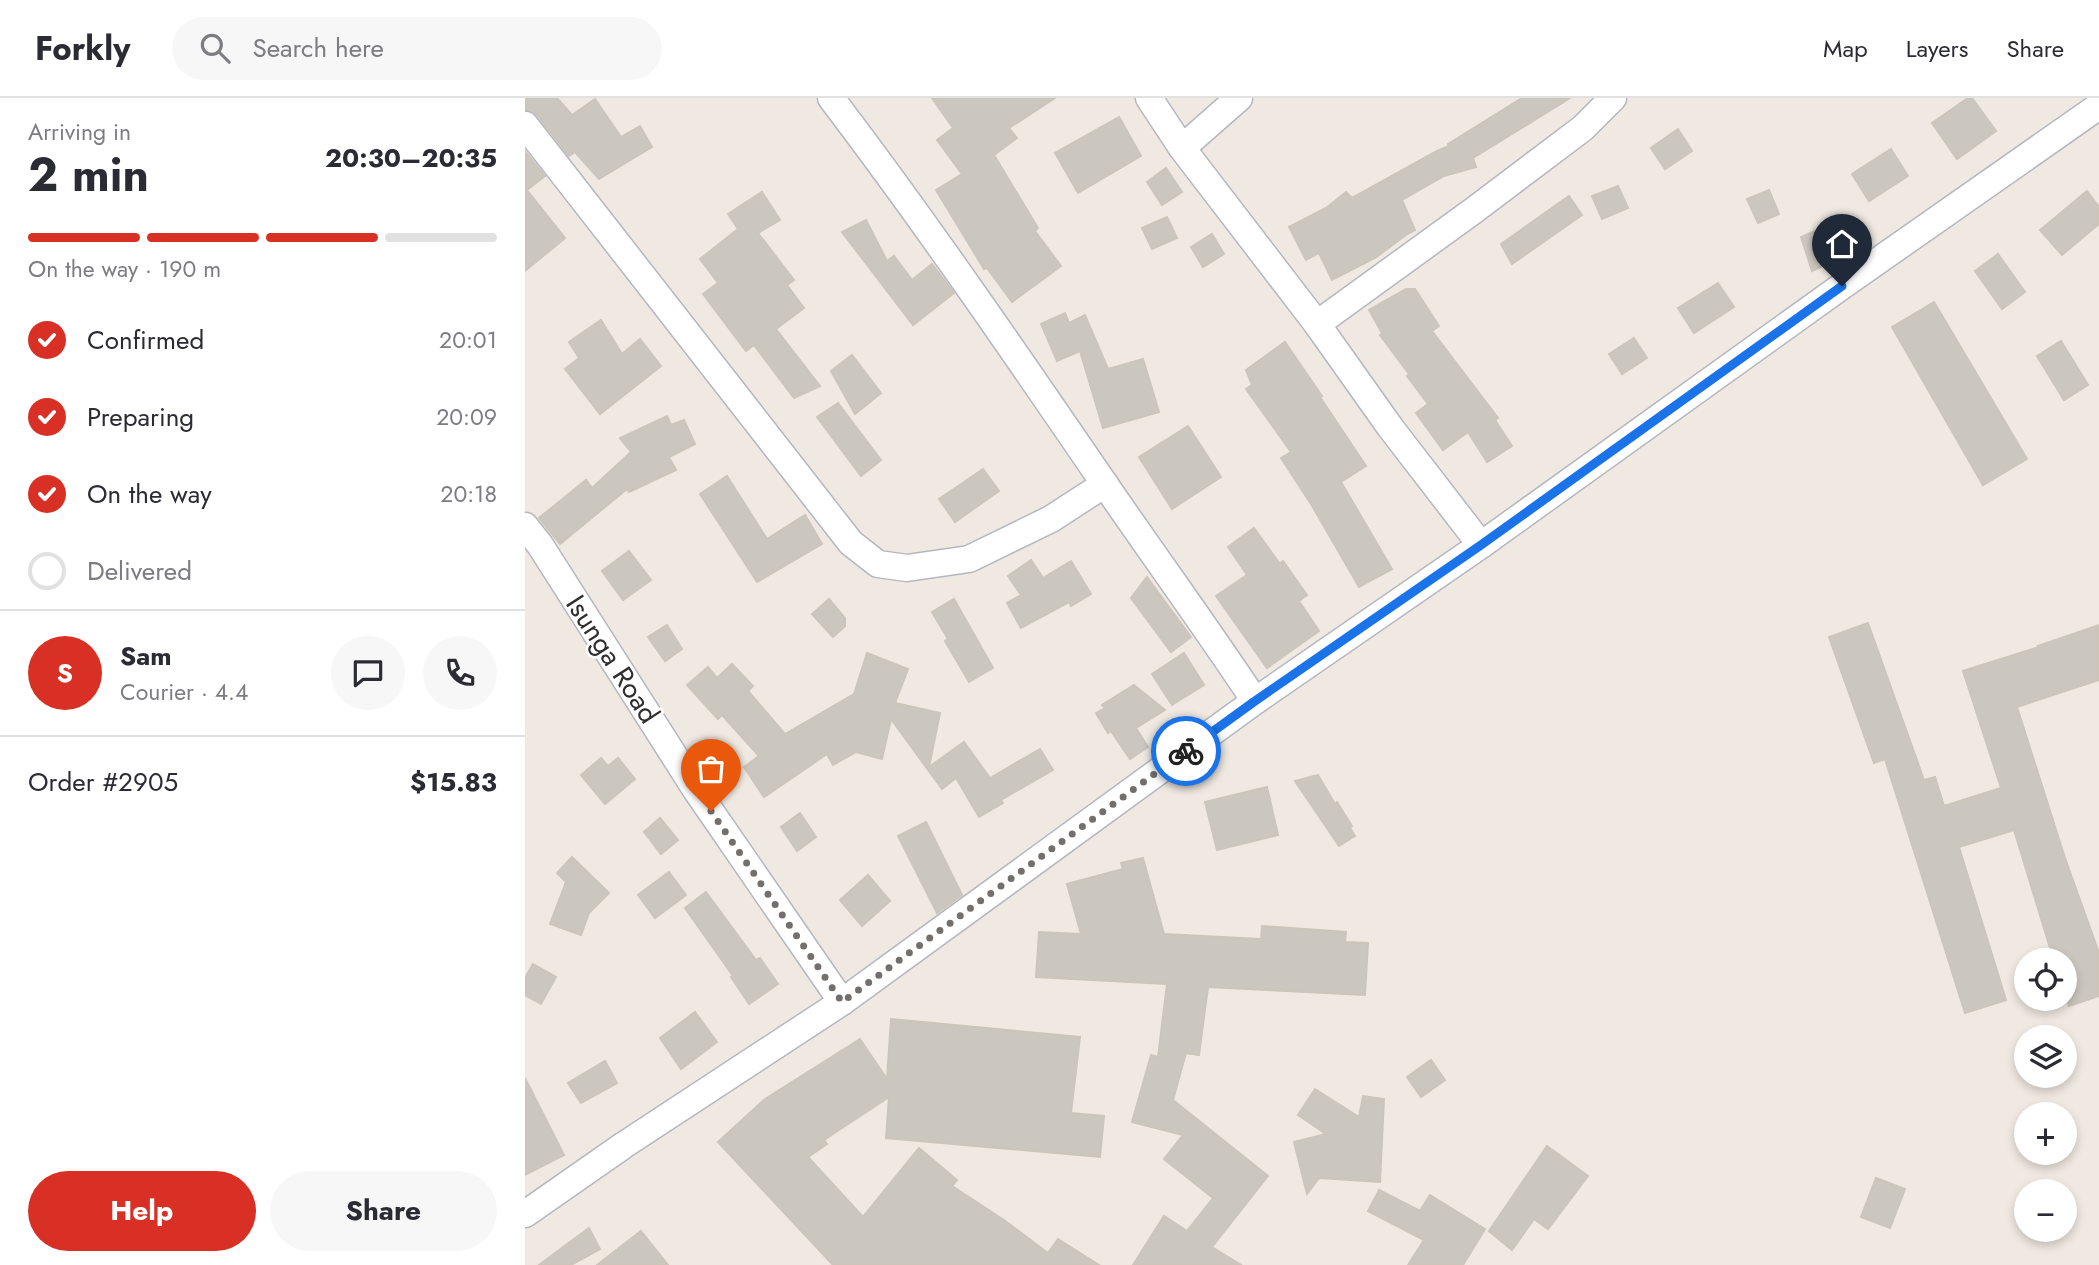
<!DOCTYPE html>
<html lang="en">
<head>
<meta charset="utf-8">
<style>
	body { margin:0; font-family:Jost,sans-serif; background:#f7f7f7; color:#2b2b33; height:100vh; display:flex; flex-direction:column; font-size:26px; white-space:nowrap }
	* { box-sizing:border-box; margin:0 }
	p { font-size:23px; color:#7c7c81 }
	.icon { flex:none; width:38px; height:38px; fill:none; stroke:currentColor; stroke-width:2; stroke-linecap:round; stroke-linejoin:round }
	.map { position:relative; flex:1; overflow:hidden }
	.sheet { display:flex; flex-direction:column; background:#fff; width:525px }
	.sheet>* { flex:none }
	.fabs { position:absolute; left:1489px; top:850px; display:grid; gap:14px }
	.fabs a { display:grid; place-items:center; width:63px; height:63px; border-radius:50%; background:#fff; box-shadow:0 4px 10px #0003; font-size:35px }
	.pin { position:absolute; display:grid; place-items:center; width:60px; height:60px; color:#fff; margin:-72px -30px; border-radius:50% 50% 50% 0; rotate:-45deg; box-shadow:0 0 7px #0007 }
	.pin .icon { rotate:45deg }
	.courier { position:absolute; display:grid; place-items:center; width:70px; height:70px; margin:-35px; border:5px solid #1a73e8; border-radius:50%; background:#fff; color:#222; box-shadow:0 2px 9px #0007 }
	.head em { font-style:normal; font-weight:700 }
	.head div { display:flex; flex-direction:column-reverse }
	.head { display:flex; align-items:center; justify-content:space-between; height:119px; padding:0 28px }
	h1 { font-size:46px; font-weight:700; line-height:52px }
	.bar { display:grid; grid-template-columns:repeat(4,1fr); gap:10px 7px; align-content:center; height:84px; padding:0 28px }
	.bar i { height:9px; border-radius:5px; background:#e1e1e2 }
	.bar .on { background:#d93025 }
	.bar p { grid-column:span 4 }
	.line { display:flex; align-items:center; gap:18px; padding:0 28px; border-top:2px solid #e1e1e2 }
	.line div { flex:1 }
	.round { display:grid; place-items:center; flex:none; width:74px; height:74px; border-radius:37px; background:#f7f7f7 }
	ol { padding:0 28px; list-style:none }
	li { display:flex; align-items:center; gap:21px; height:77px }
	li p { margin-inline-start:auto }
	li .icon { padding:7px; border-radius:50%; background:#d93025; color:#fff; stroke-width:4 }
	li:last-child { color:#7c7c81 }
	li i { width:38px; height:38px; border:4px solid #e1e1e2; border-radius:50% }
	.action { display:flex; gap:14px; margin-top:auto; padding:14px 28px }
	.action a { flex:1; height:80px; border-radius:42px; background:#d93025; color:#fff; font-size:28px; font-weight:700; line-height:80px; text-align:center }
	.action a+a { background:#f7f7f7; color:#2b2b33 }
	header { display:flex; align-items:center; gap:42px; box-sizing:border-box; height:98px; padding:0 35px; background:#fff; border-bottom:2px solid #e1e1e2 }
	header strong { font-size:33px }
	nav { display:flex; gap:38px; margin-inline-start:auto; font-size:24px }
	.search { width:490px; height:63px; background:#f7f7f7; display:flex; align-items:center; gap:18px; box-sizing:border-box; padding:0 24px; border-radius:38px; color:#7c7c81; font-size:26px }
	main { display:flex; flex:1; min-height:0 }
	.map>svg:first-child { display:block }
	.building { fill:#cbc7bf; stroke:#cbc5ba; stroke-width:2 }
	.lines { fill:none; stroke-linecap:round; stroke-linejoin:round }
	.minor-casing { stroke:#b4b7c1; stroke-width:29 }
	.minor { stroke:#fff; stroke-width:26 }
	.done { stroke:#726f6d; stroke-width:7; stroke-dasharray:0 12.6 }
	.route { stroke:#1a73e8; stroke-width:9 }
	.labels { text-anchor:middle; stroke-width:5; stroke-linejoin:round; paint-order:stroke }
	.street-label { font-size:28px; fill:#2e2e2e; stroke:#fff }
</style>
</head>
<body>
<header>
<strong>Forkly</strong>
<div class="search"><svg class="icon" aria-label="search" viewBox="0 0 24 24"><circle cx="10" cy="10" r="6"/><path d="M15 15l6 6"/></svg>Search here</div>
<nav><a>Map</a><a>Layers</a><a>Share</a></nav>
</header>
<main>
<section class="sheet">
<div class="head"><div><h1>2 min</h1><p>Arriving in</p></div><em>20:30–20:35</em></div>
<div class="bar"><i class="on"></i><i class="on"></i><i class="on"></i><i></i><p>On the way · 190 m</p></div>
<ol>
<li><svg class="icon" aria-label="check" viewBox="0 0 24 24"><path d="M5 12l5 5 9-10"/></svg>Confirmed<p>20:01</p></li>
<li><svg class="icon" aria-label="check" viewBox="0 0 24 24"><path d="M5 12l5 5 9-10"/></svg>Preparing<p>20:09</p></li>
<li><svg class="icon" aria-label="check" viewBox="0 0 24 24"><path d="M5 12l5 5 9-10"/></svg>On the way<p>20:18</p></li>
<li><i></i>Delivered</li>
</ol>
<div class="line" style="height:126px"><b class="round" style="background:#d93025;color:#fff">S</b><div><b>Sam</b><p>Courier · 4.4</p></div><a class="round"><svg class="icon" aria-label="chat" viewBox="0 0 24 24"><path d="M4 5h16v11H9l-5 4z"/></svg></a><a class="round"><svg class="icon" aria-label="phone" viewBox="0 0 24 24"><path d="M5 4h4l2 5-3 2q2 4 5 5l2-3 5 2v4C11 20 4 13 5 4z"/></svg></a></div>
<div class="line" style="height:91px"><div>Order #2905</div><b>$15.83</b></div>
<div class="action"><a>Help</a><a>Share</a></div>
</section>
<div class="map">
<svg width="1574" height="1167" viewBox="0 0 1574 1167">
	<rect width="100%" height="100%" fill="#efe9e1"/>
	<g class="building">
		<polygon points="0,0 32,0 47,17 70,1 96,39 115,28 127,49 74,81 50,54 44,58 12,17 7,13 0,12"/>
		<polygon points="407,0 530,0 484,30 492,40 469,57 513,130 510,133 536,168 487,204 462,170 459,171 411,92 437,76 412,42 428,30"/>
		<polygon points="997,0 1045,0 948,60 951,69 919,78 877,102 890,132 881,137 850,160 807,182 794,155 781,162 764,129 801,110 821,94 827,100 912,53 924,48 923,46"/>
		<polygon points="1443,0 1447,0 1471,33 1432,61 1407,25"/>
		<polygon points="594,19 616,58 553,95 530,55"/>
		<polygon points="1153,31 1167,53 1140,71 1126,50"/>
		<polygon points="1366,51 1383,78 1344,103 1327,76"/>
		<polygon points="0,53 20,78 2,92 40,140 0,173"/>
		<polygon points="641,70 657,94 637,107 622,84"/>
		<polygon points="1093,88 1103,110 1077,121 1067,98"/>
		<polygon points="1244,92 1254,116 1233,125 1222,101"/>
		<polygon points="1562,93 1574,109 1574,126 1537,157 1515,132"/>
		<polygon points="237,94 255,122 233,135 269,182 262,187 279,210 251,231 295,288 269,300 229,247 221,253 178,196 193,185 175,161 213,131 203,116"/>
		<polygon points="1044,98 1057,117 987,166 976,146"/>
		<polygon points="642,119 652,140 627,151 617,130"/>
		<polygon points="341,122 362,163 369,158 387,182 407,166 429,195 388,227 317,134"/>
		<polygon points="1311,124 1325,155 1287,173 1276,139"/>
		<polygon points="687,136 699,156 678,169 666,149"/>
		<polygon points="1473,156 1500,194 1477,211 1450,173"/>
		<polygon points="1193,185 1209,209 1169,235 1153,210"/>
		<polygon points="881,191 890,191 914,228 907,233 973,320 970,322 987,348 962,364 943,334 918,352 891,315 903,306 882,278 884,276 855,237 857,235 844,212"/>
		<polygon points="1409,204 1502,361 1458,387 1367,229"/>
		<polygon points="540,215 544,225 560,217 583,271 618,261 634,314 578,330 555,253 532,263 516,226"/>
		<polygon points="76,222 97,256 115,241 136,268 75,316 40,271 54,260 44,244"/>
		<polygon points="1109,240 1122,260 1097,276 1084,256"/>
		<polygon points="1536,243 1563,287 1539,302 1512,258"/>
		<polygon points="760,244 797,298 795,299 841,368 816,384 867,471 834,489 786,406 756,360 766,354 721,291 727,287 721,272"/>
		<polygon points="327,257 356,295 330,316 306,273"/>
		<polygon points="313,305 356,362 336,378 292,319"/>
		<polygon points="142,318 146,327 159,322 170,346 144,359 151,372 104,394 102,391 35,446 14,420 61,382 67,390 106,354 95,340"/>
		<polygon points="663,328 696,379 647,411 614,359"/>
		<polygon points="458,371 474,393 430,424 414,401"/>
		<polygon points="202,378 242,441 280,417 297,446 232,484 175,396"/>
		<polygon points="729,430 755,466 758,463 782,497 774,503 794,533 742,570 691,498 722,477 703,449"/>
		<polygon points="104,453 126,482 98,502 77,473"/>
		<polygon points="506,462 518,480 546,463 566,496 546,508 544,504 496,530 482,505 496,497 483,478"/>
		<polygon points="622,479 666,539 646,554 606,500"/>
		<polygon points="304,501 320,520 320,528 308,539 287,516"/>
		<polygon points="429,501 468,570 444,584 420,543 423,541 407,514"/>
		<polygon points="1343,525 1399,682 1410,679 1419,708 1476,690 1438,573 1514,549 1513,548 1574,527 1574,582 1492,609 1540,760 1574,855 1574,898 1544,908 1540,896 1540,863 1529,863 1489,732 1434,749 1481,902 1440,915 1360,661 1349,665 1304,539"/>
		<polygon points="142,527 157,551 140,563 123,539"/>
		<polygon points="342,555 383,571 370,605 415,615 404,669 439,644 465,680 515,651 528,672 476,702 478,705 454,719 431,680 417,691 366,621 357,661 331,654 308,667 302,656 239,699 219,669 234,658 197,617 193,621 162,587 183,569 192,580 207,566 228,588 223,593 260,636 329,596"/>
		<polygon points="659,555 679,587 647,607 627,576"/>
		<polygon points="609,587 640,612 611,630 623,649 605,661 586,633 583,635 571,615 580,610 577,607"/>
		<polygon points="76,660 83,668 93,660 110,681 80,706 56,677"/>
		<polygon points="793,677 810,706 812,704 827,728 825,730 830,738 814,748 770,683"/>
		<polygon points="742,689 753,737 692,752 680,704"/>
		<polygon points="275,715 291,739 272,753 256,729"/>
		<polygon points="135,720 153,742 136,756 119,734"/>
		<polygon points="401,724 437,797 412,815 373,738"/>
		<polygon points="47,759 84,795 64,815 56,837 25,826 41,784 32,775"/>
		<polygon points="618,760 639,836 736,841 737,828 821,834 820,844 843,845 840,897 683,889 674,957 661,955 648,1002 743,1078 687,1149 716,1167 608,1167 639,1118 662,1133 688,1100 639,1061 658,1037 607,1024 626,957 633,959 642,886 511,879 514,834 556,836 542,786 598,771 596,765"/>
		<polygon points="144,774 161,797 130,820 113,797"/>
		<polygon points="343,777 365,803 337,828 315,802"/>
		<polygon points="181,794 231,862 235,860 253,886 224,906 206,879 208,878 160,810"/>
		<polygon points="8,866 31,879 16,906 0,897 0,880"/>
		<polygon points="170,914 192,944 156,971 135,940"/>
		<polygon points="366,921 555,939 546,1015 579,1018 575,1059 361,1040 364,999 299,1042 302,1046 283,1059 338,1119 394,1050 432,1082 427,1088 479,1122 523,1155 533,1141 574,1167 308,1167 193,1044 240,1001 335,941 362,981"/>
		<polygon points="906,962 920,982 896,999 882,979"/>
		<polygon points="80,963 92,985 56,1005 43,985"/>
		<polygon points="0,980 39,1057 0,1077"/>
		<polygon points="790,991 834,1019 838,998 859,1001 855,1084 794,1080 782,1096 769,1044 801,1036 773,1017"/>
		<polygon points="1022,1048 1063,1078 1023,1131 1009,1121 987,1152 964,1133"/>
		<polygon points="1351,1080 1380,1091 1365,1130 1336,1119"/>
		<polygon points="854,1092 895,1113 905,1097 960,1131 938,1167 883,1167 899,1142 843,1113"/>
		<polygon points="64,1130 75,1151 46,1167 14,1167"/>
		<polygon points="116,1133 143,1167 72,1167"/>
	</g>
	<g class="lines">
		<defs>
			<g id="minor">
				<path d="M306,0C401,125 490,255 579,385C629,458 681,529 730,603"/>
				<polyline points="624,0 657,50 792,226 865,329 956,447"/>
				<polyline points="0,27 326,445 353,466 382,470 444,461 526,421 580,386"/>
				<polyline points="657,50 714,0"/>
				<polyline points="792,226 948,113 1058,30 1088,0"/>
				<polyline points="0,428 15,447 171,692 317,904"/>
				<polyline points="0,1116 99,1047 317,904 730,603 956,447 1317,188 1574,8"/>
			</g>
		</defs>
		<use href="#minor" class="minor-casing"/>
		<use href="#minor" class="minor"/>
	</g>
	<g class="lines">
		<polyline class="done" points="186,713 317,904 661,653"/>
		<polyline class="route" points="661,653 730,603 956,447 1317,188"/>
	</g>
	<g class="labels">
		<g class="street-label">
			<text transform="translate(88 561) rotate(57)" y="10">Isunga Road</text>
		</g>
	</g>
</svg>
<div class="fabs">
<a><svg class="icon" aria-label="locate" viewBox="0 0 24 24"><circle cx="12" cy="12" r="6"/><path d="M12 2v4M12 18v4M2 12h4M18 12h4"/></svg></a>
<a><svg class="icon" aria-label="layers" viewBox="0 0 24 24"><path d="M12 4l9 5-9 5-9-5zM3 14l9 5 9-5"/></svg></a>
<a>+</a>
<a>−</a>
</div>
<div class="pin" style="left:186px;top:713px;background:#ea580c"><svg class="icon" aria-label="bag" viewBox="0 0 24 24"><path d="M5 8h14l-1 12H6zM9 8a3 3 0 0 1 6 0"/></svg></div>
<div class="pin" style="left:1317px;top:188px;background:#1f2937"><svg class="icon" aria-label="home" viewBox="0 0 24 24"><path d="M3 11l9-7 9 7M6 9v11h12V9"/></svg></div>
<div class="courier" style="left:661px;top:653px"><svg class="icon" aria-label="bike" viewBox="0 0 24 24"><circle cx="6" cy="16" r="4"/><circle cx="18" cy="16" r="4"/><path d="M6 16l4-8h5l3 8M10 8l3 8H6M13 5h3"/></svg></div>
</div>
</main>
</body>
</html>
